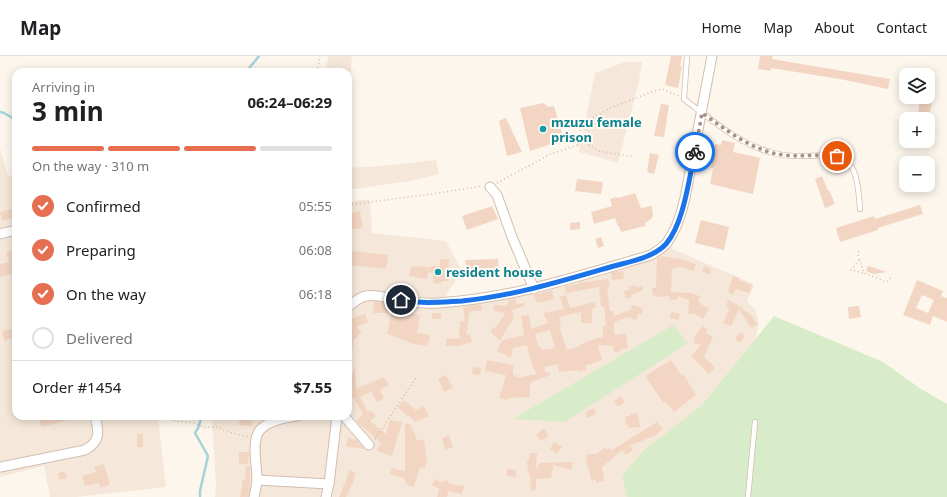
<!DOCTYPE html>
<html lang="en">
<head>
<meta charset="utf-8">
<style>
	body { margin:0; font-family:"Noto Sans",sans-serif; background:#f6f6f6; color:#202124; height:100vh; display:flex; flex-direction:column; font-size:15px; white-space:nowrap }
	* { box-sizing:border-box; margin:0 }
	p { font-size:13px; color:#757577 }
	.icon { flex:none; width:22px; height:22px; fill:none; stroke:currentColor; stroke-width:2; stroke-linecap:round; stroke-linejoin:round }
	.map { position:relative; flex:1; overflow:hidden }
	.drawer { position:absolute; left:12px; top:12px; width:340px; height:352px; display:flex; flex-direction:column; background:#fff; border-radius:12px; box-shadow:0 2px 10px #0003 }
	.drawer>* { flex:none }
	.controls { position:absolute; left:899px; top:12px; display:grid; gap:8px }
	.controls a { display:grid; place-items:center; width:36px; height:36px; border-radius:8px; background:#fff; box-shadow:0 2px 10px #0003; font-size:20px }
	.pin { position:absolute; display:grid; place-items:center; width:34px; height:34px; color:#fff; margin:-17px; border:2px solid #fff; border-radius:50%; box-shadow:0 1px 4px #0007 }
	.courier { position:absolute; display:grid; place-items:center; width:40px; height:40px; margin:-20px; border:3px solid #1a73e8; border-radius:50%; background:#fff; color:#222; box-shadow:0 1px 5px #0007 }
	.overview em { font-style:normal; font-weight:700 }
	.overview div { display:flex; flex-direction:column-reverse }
	.overview { display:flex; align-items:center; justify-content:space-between; height:68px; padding:0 20px }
	h1 { font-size:26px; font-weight:700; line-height:30px }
	.bar { display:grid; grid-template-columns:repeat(4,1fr); gap:6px 4px; align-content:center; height:48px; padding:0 20px }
	.bar i { height:5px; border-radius:3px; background:#e0e0e0 }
	.bar .on { background:#e76f51 }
	.bar p { grid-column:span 4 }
	.line { display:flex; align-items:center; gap:10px; padding:0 20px; border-top:1px solid #e0e0e0 }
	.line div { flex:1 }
	ol { padding:0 20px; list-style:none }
	li { display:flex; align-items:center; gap:12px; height:44px }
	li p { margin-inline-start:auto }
	li .icon { padding:4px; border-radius:50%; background:#e76f51; color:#fff; stroke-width:4 }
	li:last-child { color:#757577 }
	li i { width:22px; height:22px; border:2px solid #e0e0e0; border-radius:50% }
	header { display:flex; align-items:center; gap:24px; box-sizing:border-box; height:56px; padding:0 20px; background:#fff; border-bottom:1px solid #e0e0e0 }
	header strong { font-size:19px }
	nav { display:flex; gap:22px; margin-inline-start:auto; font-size:14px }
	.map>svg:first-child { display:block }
	.residential { fill:#f5e8da }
	.green { fill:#d8ecc9 }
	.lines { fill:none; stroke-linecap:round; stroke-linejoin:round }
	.stream { stroke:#a5d3da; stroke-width:2.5 }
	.building { fill:#f3d5c3; fill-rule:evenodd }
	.lane-casing { stroke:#d1beb0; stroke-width:6 }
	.street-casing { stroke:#d1beb0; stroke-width:11 }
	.path { stroke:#d9b8a5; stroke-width:1.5; stroke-dasharray:1 3; stroke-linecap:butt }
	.lane { stroke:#fff; stroke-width:4.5 }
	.street { stroke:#fff; stroke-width:9 }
	.done { stroke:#a89285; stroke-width:4; stroke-dasharray:0 7.2 }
	.route { stroke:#1a73e8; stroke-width:5 }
	.culture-dot { fill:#0f9aa8; stroke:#fffaf3; stroke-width:1.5 }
	.labels { text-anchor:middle; stroke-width:4; stroke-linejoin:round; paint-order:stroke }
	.culture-label { font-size:13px; font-weight:bold; fill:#0d838f; stroke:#fffaf3; text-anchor:start }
</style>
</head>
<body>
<header>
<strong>Map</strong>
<nav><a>Home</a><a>Map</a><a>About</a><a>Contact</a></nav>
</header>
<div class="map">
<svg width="947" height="441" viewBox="0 0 947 441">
	<rect width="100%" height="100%" fill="#fdf6ec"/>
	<g class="residential">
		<polygon points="328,0 352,0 348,58 348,16 326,16"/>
		<polygon points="625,6 642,6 639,25 618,107 579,96 595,17"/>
		<polygon points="0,92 8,120 16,118 16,360 158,360 166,431 76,441 50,441 44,410 0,421"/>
		<polygon points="436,104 439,118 410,125 348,134 348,112 382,110"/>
		<polygon points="370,143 372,177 446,185 462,215 439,249 652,201 670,192 754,228 747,246 755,253 759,267 752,299 685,441 215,441 216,428 212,360 348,360 348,146"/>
	</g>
	<g class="green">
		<polygon points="774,260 883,306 921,333 947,348 947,441 627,441 622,420 642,396 703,348"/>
		<polygon points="673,269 688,287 565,366 513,363"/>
	</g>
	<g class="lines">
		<g class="stream">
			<polyline points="246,16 259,0"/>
			<polyline points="0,56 4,57 16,64"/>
			<polyline points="200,441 200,435 208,400 195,377 198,372 202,360"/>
		</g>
	</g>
	<g class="building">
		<polygon points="671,0 682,0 680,10 682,10 678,32 665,29"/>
		<polygon points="760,0 773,0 772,3 890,23 888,33 840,23 771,12 771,15 758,13"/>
		<polygon points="920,44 932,46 929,63 917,63"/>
		<polygon points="544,47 548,51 554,50 564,84 530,95 520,52"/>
		<polygon points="661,48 669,49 664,81 654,80"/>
		<polygon points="506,62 522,96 507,100 499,65"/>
		<polygon points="722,84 735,87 733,96 760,102 753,138 710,128 713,112 711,112 715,88 721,89"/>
		<polygon points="650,97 659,99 654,118 647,116"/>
		<polygon points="822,120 828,135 829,134 835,148 825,152 815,123"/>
		<polygon points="577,123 603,126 601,138 575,135"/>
		<polygon points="635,137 641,152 652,150 653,160 651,163 645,167 645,170 621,176 619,170 618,171 615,162 594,168 591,156 612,150 610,143 617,141 618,142"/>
		<polygon points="920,149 923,158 878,172 878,174 840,186 836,172 874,160 875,163"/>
		<polygon points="492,150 498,163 467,174 462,160"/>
		<polygon points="12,153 14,162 2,165 0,156"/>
		<polygon points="360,155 363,172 348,174 348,157"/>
		<polygon points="701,164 729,171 724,194 695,187"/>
		<polygon points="580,166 580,173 570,174 570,167"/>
		<polygon points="601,181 604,190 598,192 595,183"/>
		<polygon points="16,194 16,217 0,221 0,208 9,206 6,196"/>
		<polygon points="352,195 388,199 386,213 350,209"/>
		<polygon points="660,200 680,203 696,208 694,215 679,210 679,212 675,211 674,213 672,213 671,236 690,237 700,240 698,246 709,253 703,263 696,258 688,258 689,244 678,240 677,244 669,243 670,240 655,241 655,239 653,239 652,232 656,232 657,202 660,202"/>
		<polygon points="440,203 449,203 448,225 443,225 439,228 433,227 433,217 428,216 430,210 440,210"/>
		<polygon points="498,203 499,215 482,217 484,219 467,218 465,204"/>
		<polygon points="411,210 429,211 427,223 409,220"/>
		<polygon points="704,210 711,213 709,219 702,215"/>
		<polygon points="868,210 887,216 873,218 866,215"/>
		<polygon points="616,215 623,215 624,223 612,224 611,217"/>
		<polygon points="733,220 739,222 739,224 752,229 749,237 736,233 733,239 728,236"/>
		<path d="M608,223L610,231H607L610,255H613L614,260L631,254L632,249L643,252L642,259L638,258L636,264L629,261L614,266V279L626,277L628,292L620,293V296H614L613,290L598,289L602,304L585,310L586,314L578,316V314L559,316L558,308L544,311L546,317L549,316L550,319L530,327V341L508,342V344L499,342L506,319L485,315L487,304L513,309V319H516V322L536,318L531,306L527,289L513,292L511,302L497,295L502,284L524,279L521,260L529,259L531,273L548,267L543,257L564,253L560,241L566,239L570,252L595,246L596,252L592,253V267H581V256L559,261L561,269L559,270L567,294L582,290L579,289L597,282H603V269L606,270L604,250L601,251L599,231L566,237L565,230L579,228L578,227ZM550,274L555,292L542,294L541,291L539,292L535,278Z"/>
		<path d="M917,224L943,235L941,240L947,242V266L933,260L930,269L903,259ZM922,239L934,244L928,257L916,252Z"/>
		<polygon points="636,229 637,232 642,230 643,234 631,239 632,241 626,243 624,235 630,233 629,231"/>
		<polygon points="552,234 554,243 537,247 534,239"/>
		<polygon points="515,242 516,248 525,247 525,250 512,254 514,262 500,284 491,277 492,270 495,273 505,257 493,255 494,249 506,250 506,249 508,248 508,244"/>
		<polygon points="728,244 736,248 753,261 757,269 751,272 739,253 731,270 723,267 730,252 726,251"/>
		<polygon points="374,245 385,247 385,251 400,254 400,255 420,259 417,277 430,279 429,287 428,286 427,290 414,288 387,278 391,257 373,257"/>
		<polygon points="481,248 482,254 469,256 467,279 470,278 472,286 458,290 446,290 446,283 460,282 459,278 460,265 465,265 463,251"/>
		<polygon points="859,250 861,261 849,263 848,251"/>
		<polygon points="671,256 680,258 679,264 670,262"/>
		<rect x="432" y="257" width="9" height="6"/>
		<polygon points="365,258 368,266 357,271 362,275 355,283 354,282 352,296 348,296 348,263 350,265 354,262"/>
		<polygon points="703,270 708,274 705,277 713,281 704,301 715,311 709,318 691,300 701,289 694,287 695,280"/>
		<polygon points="14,273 16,281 4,285 2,275"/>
		<polygon points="739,277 742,277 745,280 740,287 735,282"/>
		<polygon points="671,304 682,320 684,319 696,339 674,356 665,345 663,346 645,320"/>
		<polygon points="473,311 481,312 480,319 472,318"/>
		<polygon points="355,312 356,333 384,321 389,329 380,334 384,342 377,346 371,336 360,341 368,356 370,354 376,360 370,365 386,378 390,364 402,366 392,400 377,395 379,389 382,390 380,388 380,386 356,365 363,358 354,342 348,344 348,324"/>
		<polygon points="446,319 453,332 444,336 438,323"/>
		<polygon points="621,340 625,346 619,350 617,350 614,345"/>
		<polygon points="404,344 416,354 424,350 429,360 416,366 398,352"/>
		<polygon points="594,352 597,358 587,362 585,356"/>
		<polygon points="638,357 640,371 628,372 628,368 626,369 625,361 630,360 630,358"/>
		<polygon points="45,360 75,360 75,362 41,371 39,361"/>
		<polygon points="240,360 253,360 252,370 239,369"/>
		<polygon points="657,366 663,373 656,379 630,390 633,394 626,399 622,394 602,411 604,425 596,427 596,424 591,425 588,410 586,410 587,398 597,398 605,391 607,394 610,392 612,394"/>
		<polygon points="405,367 411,369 417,384 424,384 427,404 425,412 420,411 414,431 405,428 406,424 404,423 404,422 390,418 392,412 405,415"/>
		<polygon points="544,372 549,380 540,385 536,379"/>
		<rect x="137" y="378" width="6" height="13"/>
		<polygon points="449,379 453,391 445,394 442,382"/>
		<polygon points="348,382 357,384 364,393 346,390"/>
		<polygon points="554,386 562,391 557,398 550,393"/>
		<polygon points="239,396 249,396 248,408 239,408"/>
		<polygon points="530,397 537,397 536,413 540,407 573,406 571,414 553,409 553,414 551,414 552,422 536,423 536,434 531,435 530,417 528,417 527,404 529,404"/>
		<polygon points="104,408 110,429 100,432 99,427 85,430 82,420 96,416 94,411"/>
		<polygon points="246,410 250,410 250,429 248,441 240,441 243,423 245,424"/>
		<polygon points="507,413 516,414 516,421 507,420"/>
		<polygon points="350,414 356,417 353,427 346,441 339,441"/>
		<polygon points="65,415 67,422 59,424 58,417"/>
		<polygon points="435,423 443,427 444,424 454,429 464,430 462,438 448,435 447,441 437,441 439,433 432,429"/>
	</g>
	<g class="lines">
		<defs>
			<g id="lane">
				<path d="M687,0L684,43C709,62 739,88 770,96C789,102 811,100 831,99C859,102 858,131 860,153"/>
				<polyline points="748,441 755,366"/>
			</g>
			<g id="street">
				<polyline points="490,131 497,139 512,181 534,233"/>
				<polyline points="0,178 16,174"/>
				<path d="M348,251C353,247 359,241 366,240C375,238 384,241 393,243C408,246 423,248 438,247C514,242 579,220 651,199L660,193L667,187L676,171L681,157L685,142L712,0"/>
				<polyline points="344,360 369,389"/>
				<path d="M0,411L85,394C101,385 99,376 95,360"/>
				<polyline points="257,424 329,428"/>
				<path d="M254,441C255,435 257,429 257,423C257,411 251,383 260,374C269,364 285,362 297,360"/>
				<polyline points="326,441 329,428 337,360"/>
			</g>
		</defs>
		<use href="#lane" class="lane-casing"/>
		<use href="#street" class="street-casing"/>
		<g class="path">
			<polyline points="317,16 320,0"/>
			<polyline points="578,89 585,86 599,95 634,101"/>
			<polyline points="497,127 551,98 578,89 582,67 613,51 649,37 662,33 679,40"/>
			<polyline points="348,149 439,137 482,130"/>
			<polyline points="859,195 858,198 864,217 887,226 891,221"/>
			<polyline points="859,204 851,214 864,217"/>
			<polyline points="167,360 175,365 195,367 203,371 219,371 222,374 248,381"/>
			<polyline points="375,383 416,322"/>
		</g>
		<use href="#lane" class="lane"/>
		<use href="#street" class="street"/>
	</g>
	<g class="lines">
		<path class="done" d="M695,96L702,57C728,75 752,95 784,99C801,101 819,98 837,100"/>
		<path class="route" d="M401,244C422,248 441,246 462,245C512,240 559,226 607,212C626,206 652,203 666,188C684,167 689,122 695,96"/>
	</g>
	<g class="culture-dot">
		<circle cx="543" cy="73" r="4"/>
		<circle cx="438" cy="216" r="4"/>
	</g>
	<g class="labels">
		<g class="culture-label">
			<text x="551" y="71">mzuzu female<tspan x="551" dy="15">prison</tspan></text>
			<text x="446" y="221">resident house</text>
		</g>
	</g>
</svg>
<div class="controls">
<a><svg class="icon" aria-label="layers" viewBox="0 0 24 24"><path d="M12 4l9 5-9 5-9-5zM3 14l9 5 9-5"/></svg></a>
<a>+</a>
<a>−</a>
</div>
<div class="pin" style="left:837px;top:100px;background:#ea580c"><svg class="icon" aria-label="bag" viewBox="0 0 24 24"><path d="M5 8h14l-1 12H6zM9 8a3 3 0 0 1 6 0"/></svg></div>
<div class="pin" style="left:401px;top:244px;background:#1f2937"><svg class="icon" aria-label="home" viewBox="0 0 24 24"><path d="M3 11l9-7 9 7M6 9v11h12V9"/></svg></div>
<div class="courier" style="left:695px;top:96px"><svg class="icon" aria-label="bike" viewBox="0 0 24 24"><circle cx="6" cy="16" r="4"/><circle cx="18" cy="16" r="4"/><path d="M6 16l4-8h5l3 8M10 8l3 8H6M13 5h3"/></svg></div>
<section class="drawer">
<div class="overview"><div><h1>3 min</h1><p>Arriving in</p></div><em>06:24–06:29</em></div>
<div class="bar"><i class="on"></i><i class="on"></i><i class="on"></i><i></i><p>On the way · 310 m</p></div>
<ol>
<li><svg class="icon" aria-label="check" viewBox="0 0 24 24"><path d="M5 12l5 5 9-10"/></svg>Confirmed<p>05:55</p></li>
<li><svg class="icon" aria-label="check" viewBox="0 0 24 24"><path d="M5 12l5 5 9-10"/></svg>Preparing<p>06:08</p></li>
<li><svg class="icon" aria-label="check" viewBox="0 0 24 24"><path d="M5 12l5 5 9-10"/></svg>On the way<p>06:18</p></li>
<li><i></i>Delivered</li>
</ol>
<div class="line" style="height:52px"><div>Order #1454</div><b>$7.55</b></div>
</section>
</div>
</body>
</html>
